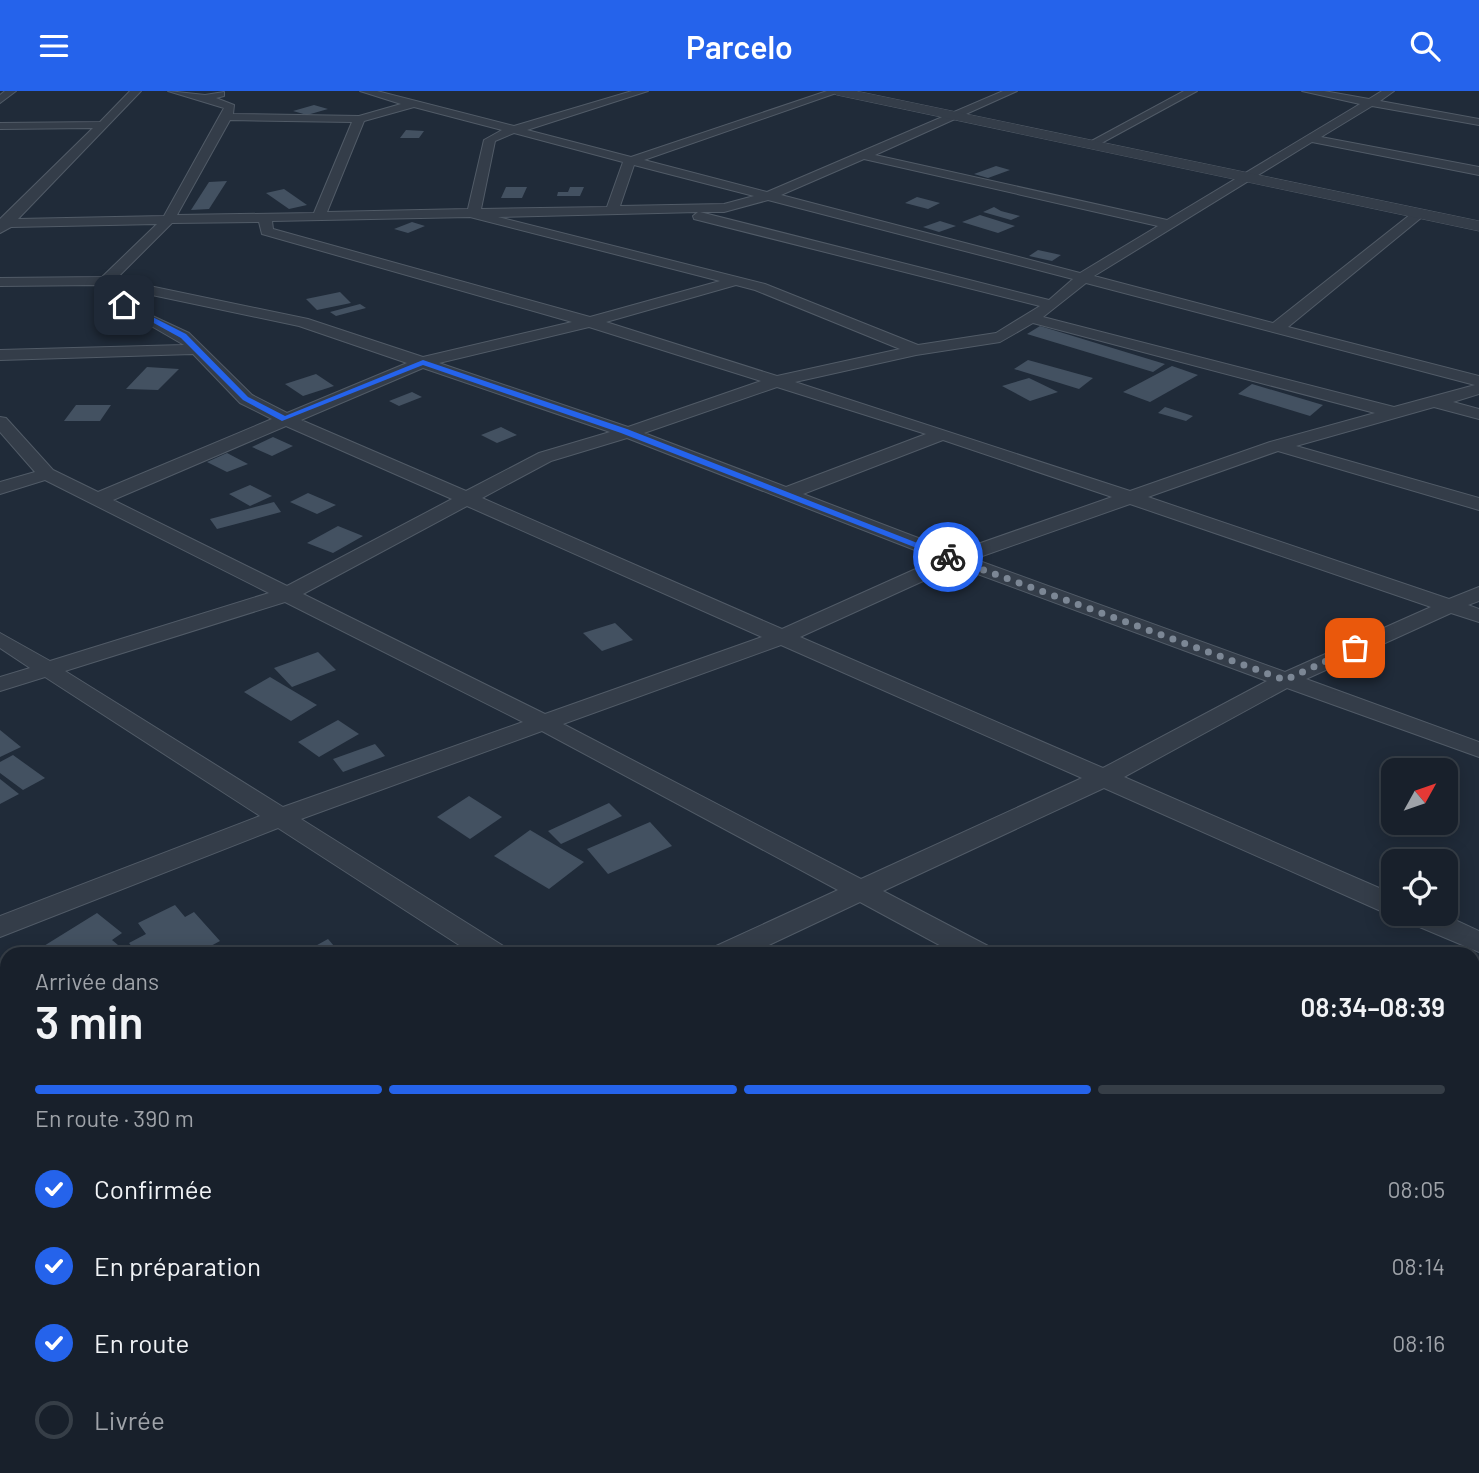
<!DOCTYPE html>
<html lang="fr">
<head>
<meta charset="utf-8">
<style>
	body { margin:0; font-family:Barlow,sans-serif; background:#212833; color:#f1f3f6; height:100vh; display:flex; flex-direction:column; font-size:26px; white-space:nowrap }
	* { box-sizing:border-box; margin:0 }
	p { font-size:23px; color:#9fa3a9 }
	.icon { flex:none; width:38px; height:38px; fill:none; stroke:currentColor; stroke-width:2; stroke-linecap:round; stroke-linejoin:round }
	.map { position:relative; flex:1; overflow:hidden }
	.panel { position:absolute; left:0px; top:856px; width:1480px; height:527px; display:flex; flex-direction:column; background:#18202b; border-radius:21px 21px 0 0; box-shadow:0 4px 18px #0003,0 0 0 2px #363e47 }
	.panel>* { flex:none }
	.needle { width:46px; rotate:50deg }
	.controls { position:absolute; left:1381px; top:667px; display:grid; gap:14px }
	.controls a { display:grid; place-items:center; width:77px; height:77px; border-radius:14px; background:#18202b; box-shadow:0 4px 18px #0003,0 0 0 2px #363e47; font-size:35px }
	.pin { position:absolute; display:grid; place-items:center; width:60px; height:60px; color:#fff; margin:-30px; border-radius:14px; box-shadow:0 4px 10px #0006 }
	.courier { position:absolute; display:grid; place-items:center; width:70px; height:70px; margin:-35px; border:5px solid #2563eb; border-radius:50%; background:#fff; color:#222; box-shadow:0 2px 9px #0007 }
	.headline em { font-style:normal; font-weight:600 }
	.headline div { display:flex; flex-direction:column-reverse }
	.headline { display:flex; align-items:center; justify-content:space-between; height:119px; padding:0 35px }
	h1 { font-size:46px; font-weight:600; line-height:52px }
	.bar { display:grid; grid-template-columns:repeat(4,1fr); gap:10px 7px; align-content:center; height:84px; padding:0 35px }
	.bar i { height:9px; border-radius:5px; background:#363e47 }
	.bar .active { background:#2563eb }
	.bar p { grid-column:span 4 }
	ol { padding:0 35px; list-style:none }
	li { display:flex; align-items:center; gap:21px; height:77px }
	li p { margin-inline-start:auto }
	li .icon { padding:7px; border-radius:50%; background:#2563eb; color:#fff; stroke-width:4 }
	li:last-child { color:#9fa3a9 }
	li i { width:38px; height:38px; border:4px solid #363e47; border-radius:50% }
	header { display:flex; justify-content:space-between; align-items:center; height:91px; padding:0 35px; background:#2563eb; color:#fff; font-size:32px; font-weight:600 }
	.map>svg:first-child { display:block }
	.building { fill:#435161 }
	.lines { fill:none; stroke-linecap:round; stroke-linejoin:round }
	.minor-casing { stroke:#515b67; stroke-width:2 }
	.tertiary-casing { stroke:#515b67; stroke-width:1 }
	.minor { fill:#343d49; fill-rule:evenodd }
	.tertiary { fill:#343d49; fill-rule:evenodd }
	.route { fill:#2563eb }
	.done { stroke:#7c8795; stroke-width:7; stroke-dasharray:0 12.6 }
</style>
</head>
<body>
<header><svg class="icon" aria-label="menu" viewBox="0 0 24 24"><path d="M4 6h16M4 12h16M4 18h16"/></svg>Parcelo<svg class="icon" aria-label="search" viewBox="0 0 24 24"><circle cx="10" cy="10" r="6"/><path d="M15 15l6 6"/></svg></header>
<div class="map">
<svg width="1479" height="1382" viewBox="0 0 1479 1382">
	<rect width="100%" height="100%" fill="#202b39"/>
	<g class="building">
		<polygon points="314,14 328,18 307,24 293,20"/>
		<polygon points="406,39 424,40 419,47 400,47"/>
		<polygon points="996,75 1010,79 988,87 974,83"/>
		<polygon points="227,90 209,118 191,119 209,91"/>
		<polygon points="506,96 527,96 522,107 501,107"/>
		<polygon points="570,96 584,96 580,105 557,105 558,101 568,101"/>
		<polygon points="284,98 307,114 289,118 266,102"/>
		<polygon points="917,106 940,112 928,118 905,112"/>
		<polygon points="994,116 1001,120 1020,125 1011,129 983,121"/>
		<polygon points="980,124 1015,135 998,142 962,131"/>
		<polygon points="940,130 956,135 939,141 923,136"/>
		<polygon points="412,131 425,135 408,142 394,138"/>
		<polygon points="1038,159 1061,164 1052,170 1029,165"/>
		<polygon points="340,201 351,212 317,219 306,208"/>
		<polygon points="360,213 366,217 336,225 330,221"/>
		<polygon points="1040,235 1165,273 1153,281 1027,243"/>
		<polygon points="1028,269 1093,287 1079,298 1014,278"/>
		<polygon points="1172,275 1198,284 1150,311 1123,301"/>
		<polygon points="147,276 179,278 158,299 126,298"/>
		<polygon points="316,283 334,295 303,305 285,293"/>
		<polygon points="1029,287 1058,301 1030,310 1002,295"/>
		<polygon points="1252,293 1323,314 1310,325 1238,303"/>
		<polygon points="412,301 422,306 399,315 389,310"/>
		<polygon points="76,314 111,314 100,330 64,330"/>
		<polygon points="1165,316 1193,325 1186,330 1158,322"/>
		<polygon points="501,336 517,344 497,352 481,344"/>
		<polygon points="273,346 293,355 272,365 252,356"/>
		<polygon points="227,362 248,373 227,381 207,371"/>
		<polygon points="250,394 272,405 250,415 229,403"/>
		<polygon points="308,402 336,414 317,423 290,411"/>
		<polygon points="274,411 281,421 217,438 210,428"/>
		<polygon points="338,435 363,445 333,462 307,452"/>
		<polygon points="615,532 633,549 602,560 583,542"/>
		<polygon points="318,561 336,579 292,596 274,577"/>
		<polygon points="270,586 317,614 291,630 244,601"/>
		<polygon points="338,629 359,643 319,666 298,651"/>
		<polygon points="0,639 21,656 0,666"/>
		<polygon points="375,653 385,665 343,681 333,668"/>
		<polygon points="13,664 45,687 23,699 0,682 0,671"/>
		<polygon points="0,688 19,703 0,713"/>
		<polygon points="469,705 502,726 470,748 437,726"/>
		<polygon points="609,712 622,725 561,753 548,740"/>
		<polygon points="650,731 672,755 608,783 587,758"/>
		<polygon points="530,739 584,771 549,798 494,765"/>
		<polygon points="175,814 185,826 194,821 220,850 196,863 138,863 129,852 146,843 138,832"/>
		<polygon points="97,822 122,842 112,849 124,859 117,863 44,863 39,858"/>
		<polygon points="328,848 341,863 301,863"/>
	</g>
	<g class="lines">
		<defs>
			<g id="minor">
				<polygon points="5,0 16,0 0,12 0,4"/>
				<path d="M130,0H141L18,128L164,125L224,17L168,0L205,4L224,1V5L216,7L234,14L233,23L359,25L401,13L360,0H377L514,35L632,0H648L527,39L631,66L827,0H842L644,69L767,101L1003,0H1017L875,64L1167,129L1360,13L1302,0H1324L1369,8L1382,0H1394L1380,10L1479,28V34L1372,15L1321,46L1479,76V84L1312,51L1094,185L1273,232L1416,119L1427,122L1288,236L1479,285V303L1453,311L1479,318V328L1434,316L1296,355L1479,407V419L1278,360L1148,406L1449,508L1479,496V510L1468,514L1479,518V531L1451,522L1306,588L1479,651V666L1287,597L1124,686L1393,803V822H1397L1383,821L1104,697L883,800L990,856L994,863H956L860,811L750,863H710L714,856L838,799L542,640L301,728L505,856L509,863H473L278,737L0,846V825L260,725L45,586L0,600V586L30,577L0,557V542L50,570L269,502L45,389L0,403V391L35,381L0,341V326L6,327L53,379L98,401L272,328L240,312L193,263L0,269V259L184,254L103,207L99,194L0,195V187L102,186L157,133L11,136L0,142V128L93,37L0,38V32L100,31ZM414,16L502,39L484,49L468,118L327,121L364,30ZM230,29L352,31L314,122L177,124ZM514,42L623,71L607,116L481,118L495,50ZM864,68L1158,135L1080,182L781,104ZM634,74L754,105L724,113L620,115ZM768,109L1073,188L1049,209L700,121H724ZM698,121L693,125L694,128L1040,215L996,242L918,254L765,193L498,126ZM470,126L720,190L590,226L273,138L272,130ZM259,131L262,143L572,231L423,266L308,228L116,188L172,132ZM1086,192L1475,294L1394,316L1043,226ZM736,194L755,199L900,258L777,285L606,231ZM114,196L299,235L407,272L287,322L252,304L189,242L146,222L115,202ZM1033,232L1375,322L1270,351L1130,400L795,291L916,264L1000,251ZM589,236L761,290L628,336L439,272ZM423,277L610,341L539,362L466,400L301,329ZM777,296L926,343L786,396L644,342ZM286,335L452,408L287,495L113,409ZM627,347L938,468L782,538L482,407L551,370ZM943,349L1112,406L955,461L803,403ZM1130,413L1431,516L1285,581L974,468ZM467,415L762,546L545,623L303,503ZM956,475L1267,590L1103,677L800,546ZM285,511L523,631L283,716L65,580ZM781,554L1082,687L861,788L563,633Z"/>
				<polygon points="1184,0 1197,0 1096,55 1086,53"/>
				<polygon points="1400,822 1440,822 1479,840 1479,861 1403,829"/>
				<polygon points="0,877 7,879 7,905 0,903"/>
				<polygon points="1474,1115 1479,1117 1479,1148 1474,1146"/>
				<polygon points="555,1376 599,1376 601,1382 557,1382"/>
				<polygon points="1210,1376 1256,1376 1258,1382 1212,1382"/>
			</g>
			<polygon id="tertiary" points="830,0 856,0 1479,130 1479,140 837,4"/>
		</defs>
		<use href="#minor" class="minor-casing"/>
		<use href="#tertiary" class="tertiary-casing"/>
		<use href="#minor" class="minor"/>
		<use href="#tertiary" class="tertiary"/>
	</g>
	<polygon class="route" points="127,213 186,243 248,306 285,325 423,269 627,338 953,466 945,468 621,342 423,274 282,330 243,309 181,247 121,214"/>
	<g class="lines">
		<polyline class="done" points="948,466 1285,589 1355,557"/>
	</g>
</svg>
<div class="controls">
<a><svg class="needle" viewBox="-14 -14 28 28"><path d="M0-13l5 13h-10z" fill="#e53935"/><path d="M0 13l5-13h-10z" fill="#9fa3a9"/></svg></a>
<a><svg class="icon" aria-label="locate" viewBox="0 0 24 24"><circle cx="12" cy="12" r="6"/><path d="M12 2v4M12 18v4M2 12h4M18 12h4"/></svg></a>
</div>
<div class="pin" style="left:1355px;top:557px;background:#ea580c"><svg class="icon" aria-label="bag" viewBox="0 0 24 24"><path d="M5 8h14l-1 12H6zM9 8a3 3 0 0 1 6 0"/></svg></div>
<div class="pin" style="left:124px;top:214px;background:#1f2937"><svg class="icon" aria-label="home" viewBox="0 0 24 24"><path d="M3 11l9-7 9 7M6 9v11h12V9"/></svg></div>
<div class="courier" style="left:948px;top:466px"><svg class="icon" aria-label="bike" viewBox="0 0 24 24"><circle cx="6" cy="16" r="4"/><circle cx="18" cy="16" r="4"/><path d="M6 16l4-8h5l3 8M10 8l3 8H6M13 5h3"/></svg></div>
<section class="panel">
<div class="headline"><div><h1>3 min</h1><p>Arrivée dans</p></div><em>08:34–08:39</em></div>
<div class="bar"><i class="active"></i><i class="active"></i><i class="active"></i><i></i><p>En route · 390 m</p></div>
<ol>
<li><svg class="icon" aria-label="check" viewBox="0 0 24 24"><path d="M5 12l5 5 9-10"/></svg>Confirmée<p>08:05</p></li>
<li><svg class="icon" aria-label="check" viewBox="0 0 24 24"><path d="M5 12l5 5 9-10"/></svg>En préparation<p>08:14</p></li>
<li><svg class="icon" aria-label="check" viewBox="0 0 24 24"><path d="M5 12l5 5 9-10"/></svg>En route<p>08:16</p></li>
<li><i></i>Livrée</li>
</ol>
</section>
</div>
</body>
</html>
